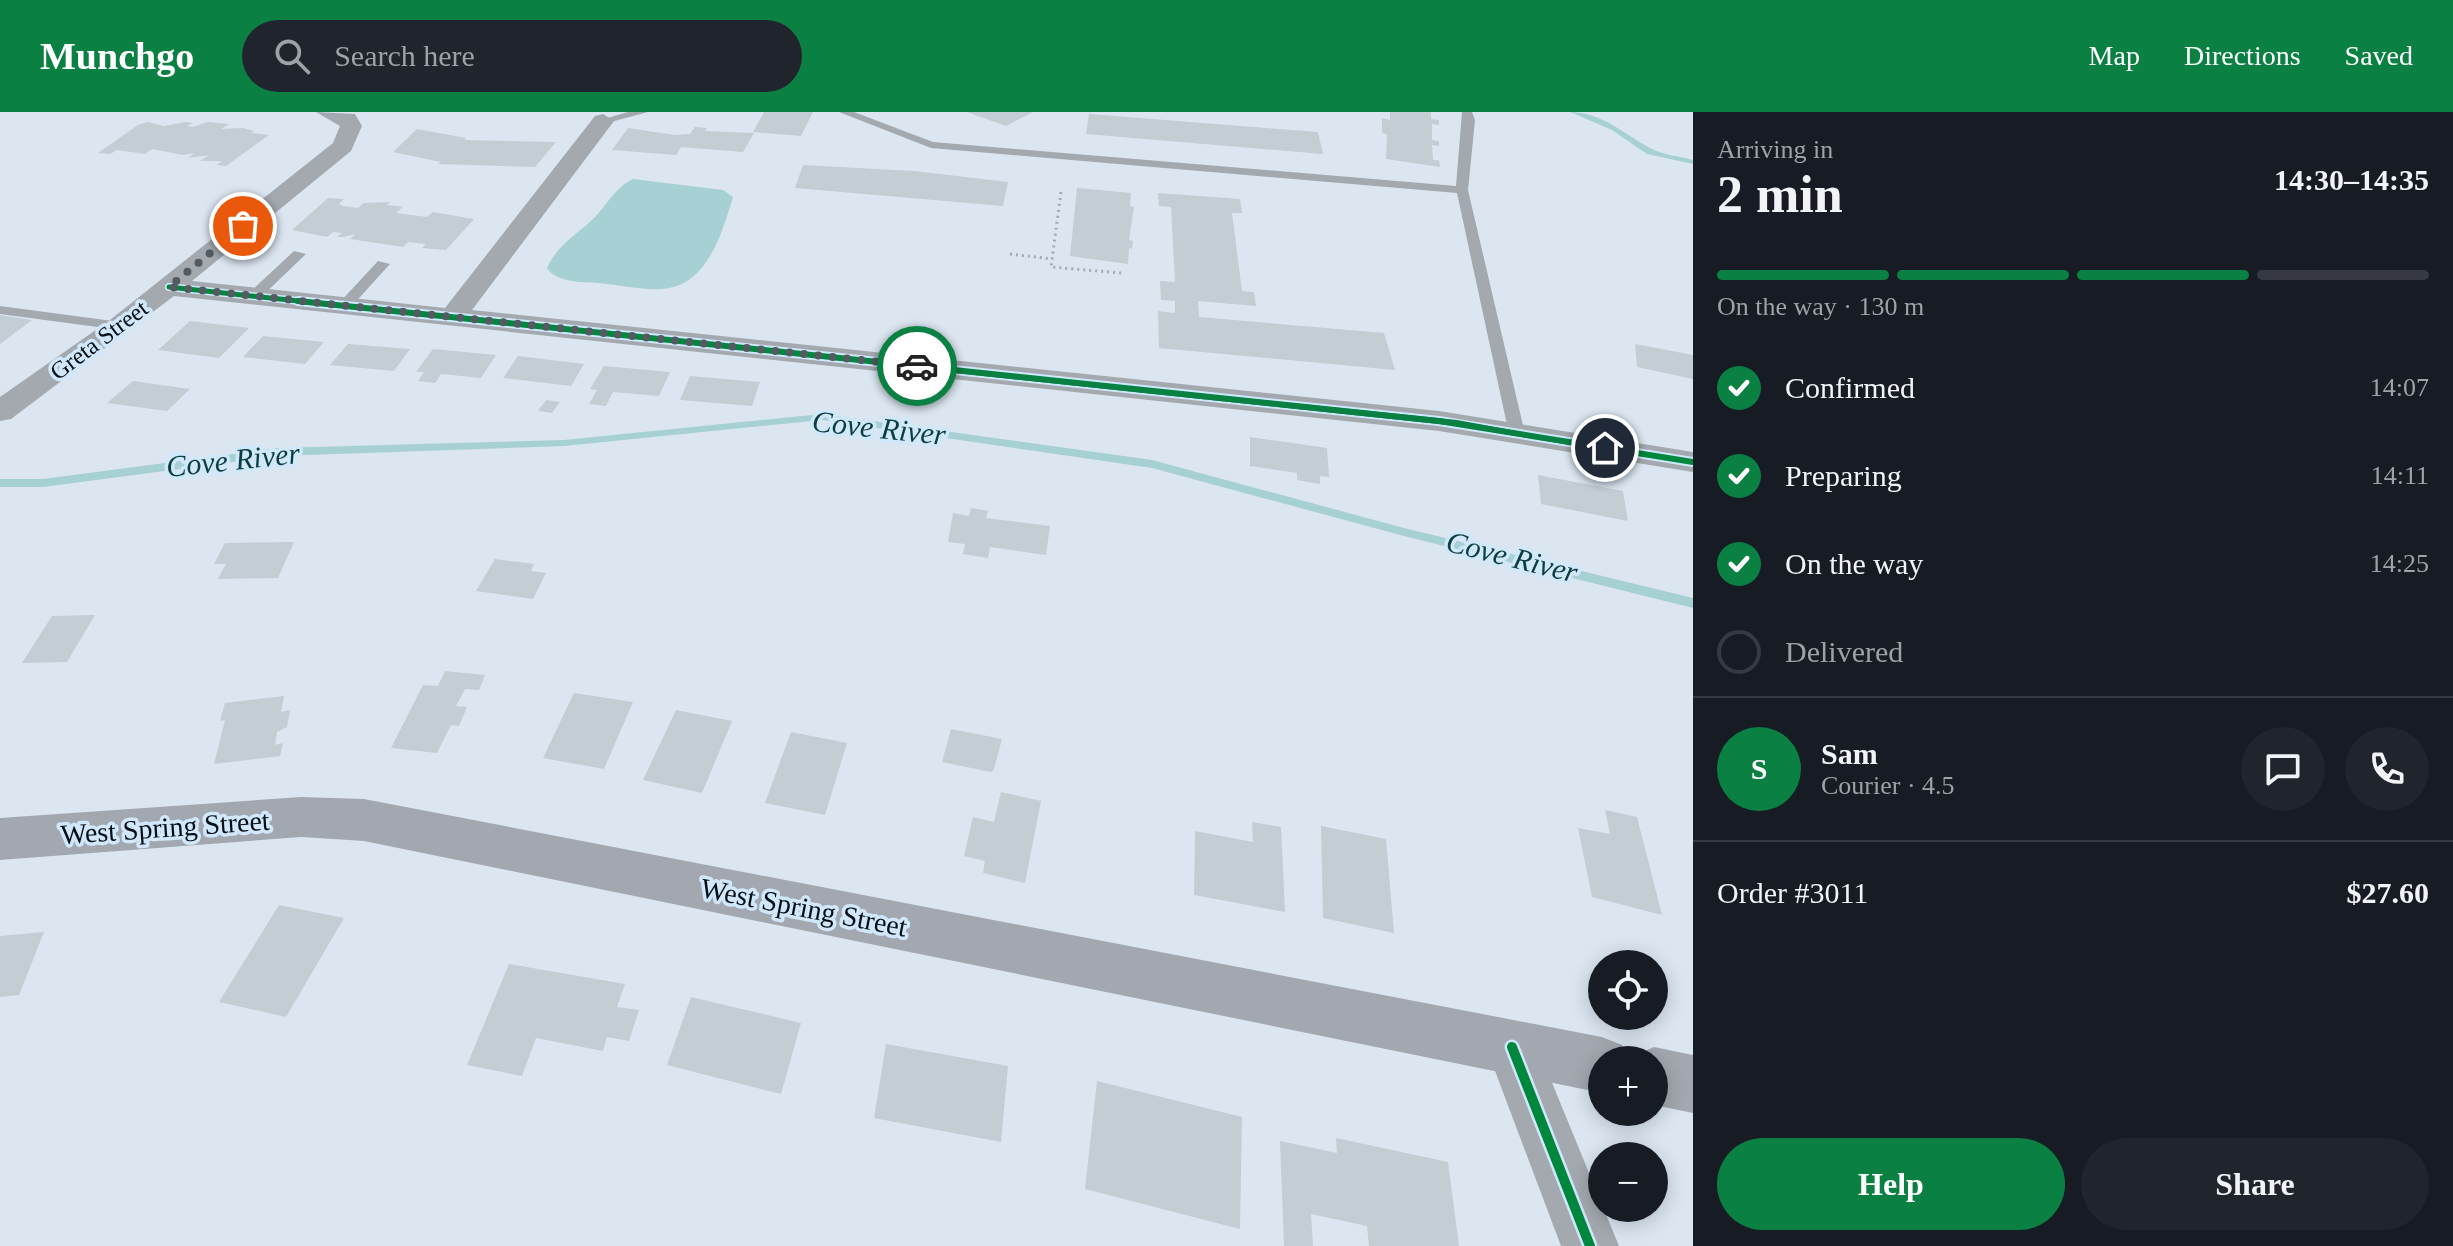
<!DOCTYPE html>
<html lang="en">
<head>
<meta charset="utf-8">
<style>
	body { margin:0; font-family:Georgia,serif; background:#20242c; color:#f1f3f6; height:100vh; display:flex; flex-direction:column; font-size:30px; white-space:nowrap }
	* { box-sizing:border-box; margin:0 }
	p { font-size:26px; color:#9ea1a6 }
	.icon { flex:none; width:44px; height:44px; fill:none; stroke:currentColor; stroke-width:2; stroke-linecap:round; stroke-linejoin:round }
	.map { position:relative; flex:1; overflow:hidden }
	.side { display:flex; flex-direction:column; background:#171b24; width:760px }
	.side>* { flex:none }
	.buttons { position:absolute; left:1588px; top:838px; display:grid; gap:16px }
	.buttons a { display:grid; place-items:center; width:80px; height:80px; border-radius:50%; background:#171b24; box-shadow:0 4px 20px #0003; font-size:40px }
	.pin { position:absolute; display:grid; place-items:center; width:68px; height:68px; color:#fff; margin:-34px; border:4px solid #fff; border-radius:50%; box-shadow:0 2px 8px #0007 }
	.courier { position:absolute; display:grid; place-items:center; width:80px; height:80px; margin:-40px; border:6px solid #0b8043; border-radius:50%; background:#fff; color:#222; box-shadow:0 2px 10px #0007 }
	.headline em { font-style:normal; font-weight:700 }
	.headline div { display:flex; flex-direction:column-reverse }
	.headline { display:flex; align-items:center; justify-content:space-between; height:136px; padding:0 24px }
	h1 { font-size:52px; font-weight:700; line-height:60px }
	.bar { display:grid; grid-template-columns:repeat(4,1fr); gap:12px 8px; align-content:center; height:96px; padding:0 24px }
	.bar i { height:10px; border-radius:6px; background:#363941 }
	.bar .on { background:#0b8043 }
	.bar p { grid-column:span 4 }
	.line { display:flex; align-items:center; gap:20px; padding:0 24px; border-top:2px solid #363941 }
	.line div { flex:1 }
	.round { display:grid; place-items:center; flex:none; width:84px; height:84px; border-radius:42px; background:#20242c }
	ol { padding:0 24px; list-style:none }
	li { display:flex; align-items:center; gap:24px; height:88px }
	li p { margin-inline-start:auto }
	li .icon { padding:8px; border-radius:50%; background:#0b8043; color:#fff; stroke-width:4 }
	li:last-child { color:#9ea1a6 }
	li i { width:44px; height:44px; border:4px solid #363941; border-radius:50% }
	.button { display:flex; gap:16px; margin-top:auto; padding:16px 24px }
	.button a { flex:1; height:92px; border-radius:48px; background:#0b8043; color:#fff; font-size:32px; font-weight:700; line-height:92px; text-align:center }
	.button a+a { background:#20242c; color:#f1f3f6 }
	header { display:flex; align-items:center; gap:48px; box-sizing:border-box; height:112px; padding:0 40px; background:#0b8043; color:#fff }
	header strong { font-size:38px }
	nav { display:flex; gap:44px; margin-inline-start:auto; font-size:28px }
	.search { width:560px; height:72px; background:#20242c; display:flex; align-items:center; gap:20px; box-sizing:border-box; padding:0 28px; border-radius:44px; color:#9ea1a6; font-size:30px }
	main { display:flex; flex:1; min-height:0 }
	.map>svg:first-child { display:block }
	.water { fill:#a7d0d4 }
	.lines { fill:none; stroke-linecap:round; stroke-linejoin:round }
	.stream { fill:#a7d0d4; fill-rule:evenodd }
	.building { fill:#c2cdd4 }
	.path { stroke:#a4aab0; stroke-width:3; stroke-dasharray:2 4; stroke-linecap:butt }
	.lane { fill:#a4a9b0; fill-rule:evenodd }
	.street { fill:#a4a9b0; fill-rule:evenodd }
	.secondary { fill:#a3a8b0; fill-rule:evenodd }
	.cycleway-far2-casing { stroke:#d1e7fb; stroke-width:8 }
	.cycleway-far1-casing { stroke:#d1e7fb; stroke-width:10 }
	.cycleway-casing { stroke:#d1e7fb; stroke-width:15 }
	.cycleway-far2 { stroke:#00873e; stroke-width:5 }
	.cycleway-far1 { stroke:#00873e; stroke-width:6 }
	.cycleway { stroke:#00873e; stroke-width:10 }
	.route { fill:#0b8043 }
	.done { stroke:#525a62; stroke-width:8; stroke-dasharray:0 14.4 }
	.labels { text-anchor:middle; stroke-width:7; stroke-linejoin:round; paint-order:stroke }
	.far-street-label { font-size:24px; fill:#080f15; stroke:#d1e7fb }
	.street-label { font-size:28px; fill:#080f15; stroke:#d1e7fb }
	.water-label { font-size:30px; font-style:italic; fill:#0b3f3f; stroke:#d1e7fb }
</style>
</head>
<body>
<header>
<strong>Munchgo</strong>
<div class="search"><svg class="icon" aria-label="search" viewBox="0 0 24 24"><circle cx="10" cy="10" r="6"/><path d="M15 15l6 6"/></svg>Search here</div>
<nav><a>Map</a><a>Directions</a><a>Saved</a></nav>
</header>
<main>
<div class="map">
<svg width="1693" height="1134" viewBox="0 0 1693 1134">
	<rect width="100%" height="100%" fill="#dbe6f1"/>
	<path class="water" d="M633,67L723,78L733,85C722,120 708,174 662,177C642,178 619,173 599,171C582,170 557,171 547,156C558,131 579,122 596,104C609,90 615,76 633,67Z"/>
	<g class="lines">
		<g class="stream">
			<path d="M1570,0C1601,0 1624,22 1650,36C1662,43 1679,44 1693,48V52L1647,42L1612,18Z"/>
			<polygon points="822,302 1152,348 1404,416 1693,486 1693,496 1404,424 1152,356 822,308 564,334 278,344 43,375 0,375 0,367 43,367 278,336 564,328"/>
		</g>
	</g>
	<g class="building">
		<polygon points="764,0 813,0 801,24 753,20"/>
		<polygon points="967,0 1033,0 1006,14"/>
		<polygon points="1390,0 1431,0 1431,7 1439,8 1439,13 1432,12 1432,28 1439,29 1439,34 1432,33 1433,48 1439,48 1440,55 1386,47 1387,22 1382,21 1382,6 1390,8"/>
		<polygon points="1089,2 1318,20 1323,42 1086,22"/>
		<polygon points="148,10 164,14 185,10 193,11 187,14 193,15 208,10 229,12 221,17 243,16 254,19 251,21 269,23 226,54 217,53 222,49 200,49 209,43 188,46 194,41 183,43 152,37 145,42 117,38 110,42 98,41 138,13"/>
		<polygon points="695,15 707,16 705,19 754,21 743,40 681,35 676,43 612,38 628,16 674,23 690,22"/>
		<polygon points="417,17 466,26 464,28 556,30 535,55 438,52 441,50 393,40"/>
		<polygon points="803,53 914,59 1008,70 1003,94 795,76"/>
		<polygon points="1077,76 1131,81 1130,94 1134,95 1129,128 1133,129 1132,137 1129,136 1128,152 1070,144"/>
		<polygon points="1158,81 1240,87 1242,101 1232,101 1242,179 1254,180 1256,194 1198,189 1199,205 1384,221 1395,258 1159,236 1158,199 1175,201 1175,189 1161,188 1160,169 1175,170 1171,95 1159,94"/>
		<polygon points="328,86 344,87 339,92 343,94 358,96 364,91 390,90 387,93 403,95 396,101 427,105 433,100 474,107 446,138 422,136 426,132 408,130 403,135 350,127 355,122 344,125 337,125 342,121 333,120 327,125 292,118"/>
		<polygon points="0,203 32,208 0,232"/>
		<polygon points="190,209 249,216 219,246 158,238"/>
		<polygon points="263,224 324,230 305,252 243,245"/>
		<polygon points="348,232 410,237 394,259 330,253"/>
		<polygon points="1635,232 1693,243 1693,267 1637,255"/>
		<polygon points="433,237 496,243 481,266 441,262 435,271 418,269 424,260 416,260"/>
		<polygon points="518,244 584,252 571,274 503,266"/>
		<polygon points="604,254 670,260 659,284 613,280 606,294 589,292 597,278 590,277"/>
		<polygon points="690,264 760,270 752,294 680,288"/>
		<polygon points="133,269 190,277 167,299 107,291"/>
		<polygon points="546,288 560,290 552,301 538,299"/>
		<polygon points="1250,325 1327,336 1329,365 1320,364 1320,372 1297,368 1297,361 1250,354"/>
		<polygon points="1538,363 1623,379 1628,409 1541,392"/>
		<polygon points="971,396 988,399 986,406 1050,414 1046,443 990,435 988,446 963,442 965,432 948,430 953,401 969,404"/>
		<polygon points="294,430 278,466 218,467 226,452 214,452 225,431"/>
		<polygon points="495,447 534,452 531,459 546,461 533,487 476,479"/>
		<polygon points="95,503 67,550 22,551 52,504"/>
		<polygon points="445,559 485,563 479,578 465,577 456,594 467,595 459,614 451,613 437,641 391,636 423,573 438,574"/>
		<polygon points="574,581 633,590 604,657 543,646"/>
		<polygon points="284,584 281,600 290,598 287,615 277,620 275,633 283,631 280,644 214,652 225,608 220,609 225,591"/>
		<polygon points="676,598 732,609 702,681 643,668"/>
		<polygon points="951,617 1002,627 994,657 991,660 942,650"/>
		<polygon points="791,620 847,631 825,703 765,691"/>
		<polygon points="1001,680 1041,689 1025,771 983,761 985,749 964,744 973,705 994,710"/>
		<polygon points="1605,698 1637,705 1662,803 1592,785 1578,716 1610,722"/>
		<polygon points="1252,710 1281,715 1285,800 1194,783 1195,719 1253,730"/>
		<polygon points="1321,714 1386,727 1394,821 1323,806"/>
		<polygon points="279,793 344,806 286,905 219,890"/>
		<polygon points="44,820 19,883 0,885 0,824"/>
		<polygon points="509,852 625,872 617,895 639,898 629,929 607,925 603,939 536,926 522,964 467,953"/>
		<polygon points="691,885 801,911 781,982 667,953"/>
		<polygon points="886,932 1008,954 1001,1030 874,1006"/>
		<polygon points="1097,969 1242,1005 1240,1117 1085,1077"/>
		<polygon points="1336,1026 1448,1050 1459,1134 1369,1134 1367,1114 1311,1102 1313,1134 1284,1134 1280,1029 1337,1041"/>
	</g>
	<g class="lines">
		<g class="path">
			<polyline points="1061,80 1051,155 1122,161"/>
			<polyline points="1010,142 1052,147"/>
		</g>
		<g class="lane">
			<polygon points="628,0 648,0 603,12 597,9"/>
			<polygon points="839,0 854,0 933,30 1456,74 1462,0 1472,0 1475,8 1468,78 1525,322 1517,327 1509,322 1457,81 931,36"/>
			<polygon points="294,139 306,142 259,187 249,187 249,181"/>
			<polygon points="378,149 390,152 350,196 340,196 340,190"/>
			<polygon points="0,194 120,210 127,214 120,218 0,202"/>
		</g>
		<g class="street">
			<polygon points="316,0 355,2 362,14 351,39 192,169 445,196 595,4 603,2 614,9 472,198 1439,299 1693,340 1693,360 1439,319 174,184 11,307 0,309 0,285 110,208 333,31 340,14"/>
			<polygon points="1512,910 1530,917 1619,1134 1561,1134 1486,935 1494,917"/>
		</g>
		<g class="secondary">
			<polygon points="301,685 364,687 1602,925 1622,933 1629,948 1602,948 1602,981 364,729 301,725 0,748 0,706"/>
			<polygon points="1654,935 1693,943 1693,1001 1654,993 1654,948 1632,948 1634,944"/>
		</g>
		<defs>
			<polyline id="cycleway-far2" points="169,175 317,191"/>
			<polyline id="cycleway-far1" points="298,189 1439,309 1693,350"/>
			<polyline id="cycleway" points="1512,935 1590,1134"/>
		</defs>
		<use href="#cycleway-far2" class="cycleway-far2-casing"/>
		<use href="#cycleway-far1" class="cycleway-far1-casing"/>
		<use href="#cycleway" class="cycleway-casing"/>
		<use href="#cycleway-far2" class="cycleway-far2"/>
		<use href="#cycleway-far1" class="cycleway-far1"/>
		<use href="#cycleway" class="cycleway"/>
	</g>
	<polygon class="route" points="913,252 1457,308 1610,336 1605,339 1457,314 917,257"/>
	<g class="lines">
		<polyline class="done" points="243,114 169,175 917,254"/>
	</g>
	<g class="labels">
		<g class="far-street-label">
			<text transform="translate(99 228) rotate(-37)" y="8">Greta Street</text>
		</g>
		<g class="street-label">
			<text transform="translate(165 715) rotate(-4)" y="10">West Spring Street</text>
			<text transform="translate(804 795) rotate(11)" y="10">West Spring Street</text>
		</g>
		<g class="water-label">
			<text transform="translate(879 316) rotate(6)" y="10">Cove River</text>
			<text transform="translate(233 348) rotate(-6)" y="10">Cove River</text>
			<text transform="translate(1512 445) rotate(14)" y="10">Cove River</text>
		</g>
	</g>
</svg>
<div class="buttons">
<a><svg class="icon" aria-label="locate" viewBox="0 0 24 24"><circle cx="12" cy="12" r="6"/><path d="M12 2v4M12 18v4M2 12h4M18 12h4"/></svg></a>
<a>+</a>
<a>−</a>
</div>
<div class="pin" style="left:243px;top:114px;background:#ea580c"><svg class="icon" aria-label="bag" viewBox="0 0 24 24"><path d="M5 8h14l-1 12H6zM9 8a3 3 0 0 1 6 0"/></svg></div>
<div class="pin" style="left:1605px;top:336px;background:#1f2937"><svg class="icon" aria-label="home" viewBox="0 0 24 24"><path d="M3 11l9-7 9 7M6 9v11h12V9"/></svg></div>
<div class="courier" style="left:917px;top:254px"><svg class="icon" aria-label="car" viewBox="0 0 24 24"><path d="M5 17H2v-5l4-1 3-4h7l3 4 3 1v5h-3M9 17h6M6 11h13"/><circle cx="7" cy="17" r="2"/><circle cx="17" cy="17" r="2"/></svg></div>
</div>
<section class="side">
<div class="headline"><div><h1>2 min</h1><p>Arriving in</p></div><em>14:30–14:35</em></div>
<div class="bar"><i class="on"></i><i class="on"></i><i class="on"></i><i></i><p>On the way · 130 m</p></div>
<ol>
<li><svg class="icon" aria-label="check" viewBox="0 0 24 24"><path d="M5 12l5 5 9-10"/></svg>Confirmed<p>14:07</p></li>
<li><svg class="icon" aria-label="check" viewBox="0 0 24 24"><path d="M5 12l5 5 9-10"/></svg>Preparing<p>14:11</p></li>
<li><svg class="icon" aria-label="check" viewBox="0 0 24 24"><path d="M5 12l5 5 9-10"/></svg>On the way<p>14:25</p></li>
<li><i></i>Delivered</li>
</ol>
<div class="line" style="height:144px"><b class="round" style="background:#0b8043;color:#fff">S</b><div><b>Sam</b><p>Courier · 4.5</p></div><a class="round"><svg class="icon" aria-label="chat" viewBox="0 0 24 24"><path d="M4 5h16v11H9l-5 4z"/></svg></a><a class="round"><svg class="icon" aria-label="phone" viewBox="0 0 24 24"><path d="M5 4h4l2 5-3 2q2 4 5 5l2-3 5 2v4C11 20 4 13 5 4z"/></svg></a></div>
<div class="line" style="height:104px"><div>Order #3011</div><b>$27.60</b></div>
<div class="button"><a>Help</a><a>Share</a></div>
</section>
</main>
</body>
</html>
